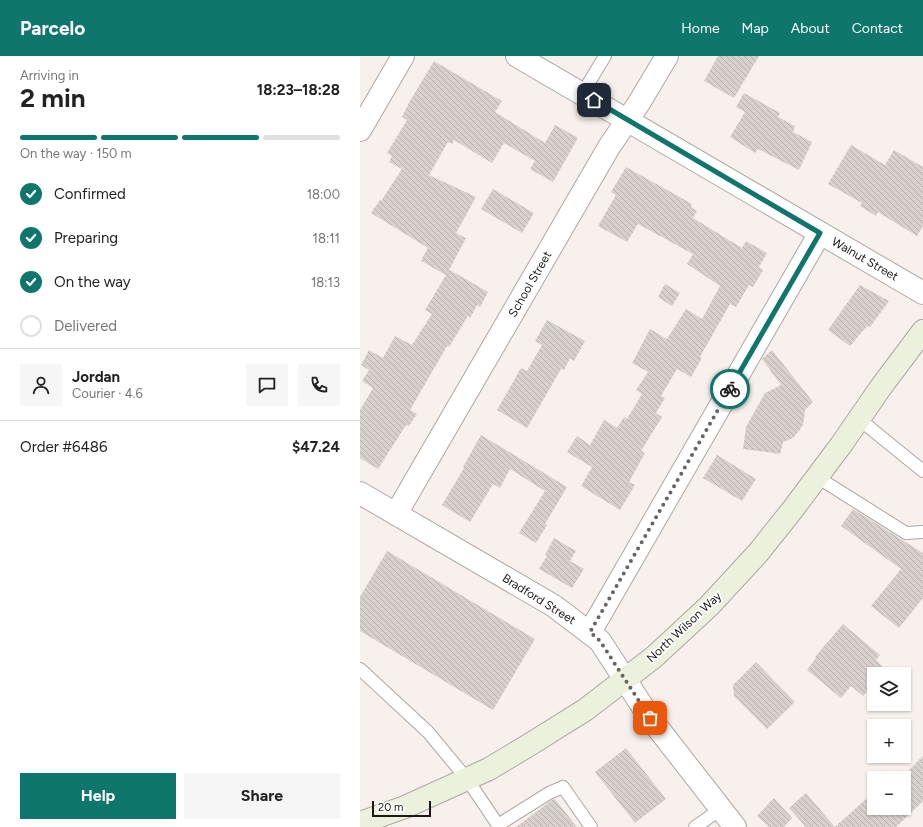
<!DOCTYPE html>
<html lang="en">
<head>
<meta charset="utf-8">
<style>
	body { margin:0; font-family:Figtree,sans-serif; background:#f6f6f6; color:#222; height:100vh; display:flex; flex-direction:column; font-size:15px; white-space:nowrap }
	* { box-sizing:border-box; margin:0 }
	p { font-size:13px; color:#767676 }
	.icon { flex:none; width:22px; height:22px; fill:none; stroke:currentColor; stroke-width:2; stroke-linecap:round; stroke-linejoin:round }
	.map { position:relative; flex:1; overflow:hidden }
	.panel { display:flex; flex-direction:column; background:#fff; width:360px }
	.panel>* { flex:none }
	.fabs { position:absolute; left:507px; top:611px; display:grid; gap:8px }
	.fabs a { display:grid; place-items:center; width:44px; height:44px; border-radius:0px; background:#fff; box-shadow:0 1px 3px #0004; font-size:20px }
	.scale { position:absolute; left:12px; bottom:10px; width:59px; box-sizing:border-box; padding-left:4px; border:2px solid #1b1817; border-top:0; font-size:11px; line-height:14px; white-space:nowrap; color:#1b1817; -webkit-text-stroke:3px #fff; paint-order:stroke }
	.pin { position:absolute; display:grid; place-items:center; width:34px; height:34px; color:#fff; margin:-17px; border-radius:8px; box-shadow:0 2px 6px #0006 }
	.courier { position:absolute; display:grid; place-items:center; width:40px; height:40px; margin:-20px; border:3px solid #0f766e; border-radius:50%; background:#fff; color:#222; box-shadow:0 1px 5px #0007 }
	.head em { font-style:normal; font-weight:700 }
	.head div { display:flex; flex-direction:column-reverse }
	.head { display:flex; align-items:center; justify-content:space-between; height:68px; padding:0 20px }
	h1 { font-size:26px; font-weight:700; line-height:30px }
	.bar { display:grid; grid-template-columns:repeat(4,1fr); gap:6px 4px; align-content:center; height:48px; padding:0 20px }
	.bar i { height:5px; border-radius:3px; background:#e0e0e0 }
	.bar .active { background:#0f766e }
	.bar p { grid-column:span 4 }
	.line { display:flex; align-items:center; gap:10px; padding:0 20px; border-top:1px solid #e0e0e0 }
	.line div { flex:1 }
	.round { display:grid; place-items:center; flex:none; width:42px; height:42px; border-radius:0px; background:#f6f6f6 }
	ol { padding:0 20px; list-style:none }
	li { display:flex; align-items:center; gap:12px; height:44px }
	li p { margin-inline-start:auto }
	li .icon { padding:4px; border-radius:50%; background:#0f766e; color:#fff; stroke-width:4 }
	li:last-child { color:#767676 }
	li i { width:22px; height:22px; border:2px solid #e0e0e0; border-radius:50% }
	.primary-button { display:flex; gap:8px; margin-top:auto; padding:8px 20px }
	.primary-button a { flex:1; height:46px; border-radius:0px; background:#0f766e; color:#fff; font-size:16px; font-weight:700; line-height:46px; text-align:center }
	.primary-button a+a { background:#f6f6f6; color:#222 }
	header { display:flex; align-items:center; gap:24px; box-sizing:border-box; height:56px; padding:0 20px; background:#0f766e; color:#fff }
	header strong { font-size:19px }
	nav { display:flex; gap:22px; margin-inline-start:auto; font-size:14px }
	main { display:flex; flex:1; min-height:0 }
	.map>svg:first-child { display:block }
	.building { fill:url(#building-back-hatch) }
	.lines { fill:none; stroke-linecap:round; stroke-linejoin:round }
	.service-casing { stroke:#aea7a4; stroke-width:14 }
	.minor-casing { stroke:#aea7a4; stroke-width:24 }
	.secondary-casing { stroke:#aea7a4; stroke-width:24 }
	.service { stroke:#fff; stroke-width:12 }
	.minor { stroke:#fff; stroke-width:22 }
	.secondary { stroke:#ebf1dc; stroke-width:22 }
	.done { stroke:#686462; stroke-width:4; stroke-dasharray:0 7.2 }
	.route { stroke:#0f766e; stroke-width:5 }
	.labels { text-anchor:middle; stroke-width:3.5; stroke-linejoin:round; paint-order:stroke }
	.street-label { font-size:12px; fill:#1b1817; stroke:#fff }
</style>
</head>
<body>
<header>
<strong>Parcelo</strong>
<nav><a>Home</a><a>Map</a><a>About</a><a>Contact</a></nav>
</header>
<main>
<section class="panel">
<div class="head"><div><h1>2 min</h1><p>Arriving in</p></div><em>18:23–18:28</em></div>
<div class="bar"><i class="active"></i><i class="active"></i><i class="active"></i><i></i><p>On the way · 150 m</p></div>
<ol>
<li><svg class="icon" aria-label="check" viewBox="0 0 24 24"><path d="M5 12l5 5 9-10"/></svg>Confirmed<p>18:00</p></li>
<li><svg class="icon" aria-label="check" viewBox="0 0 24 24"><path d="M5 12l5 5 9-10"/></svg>Preparing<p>18:11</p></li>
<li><svg class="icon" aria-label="check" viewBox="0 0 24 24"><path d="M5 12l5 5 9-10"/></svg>On the way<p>18:13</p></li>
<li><i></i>Delivered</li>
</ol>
<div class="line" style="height:72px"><a class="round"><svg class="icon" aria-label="person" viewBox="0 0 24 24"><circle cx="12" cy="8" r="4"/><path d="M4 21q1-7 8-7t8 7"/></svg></a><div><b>Jordan</b><p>Courier · 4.6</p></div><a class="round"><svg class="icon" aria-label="chat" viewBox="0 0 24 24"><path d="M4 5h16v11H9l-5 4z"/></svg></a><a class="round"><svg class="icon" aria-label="phone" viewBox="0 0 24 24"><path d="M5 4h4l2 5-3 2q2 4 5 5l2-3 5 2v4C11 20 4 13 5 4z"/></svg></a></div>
<div class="line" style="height:52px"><div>Order #6486</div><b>$47.24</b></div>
<div class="primary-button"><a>Help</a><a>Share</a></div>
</section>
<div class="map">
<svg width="563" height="771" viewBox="0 0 563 771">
	<defs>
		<pattern id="building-back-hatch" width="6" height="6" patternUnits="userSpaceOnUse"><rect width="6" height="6" fill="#d7d0cd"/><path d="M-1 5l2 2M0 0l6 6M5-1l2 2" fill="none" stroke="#b8b2af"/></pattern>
	</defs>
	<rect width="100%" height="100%" fill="#f8f0ed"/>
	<g class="building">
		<polygon points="358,0 399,0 374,42 344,25"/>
		<polygon points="74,5 142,45 135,56 185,87 195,69 218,82 193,126 170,113 175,105 144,87 132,107 94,84 92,88 88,86 69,119 116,141 96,177 106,182 88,216 90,214 128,236 120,251 117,249 110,262 108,260 89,291 87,290 50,354 57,358 49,370 46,369 18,413 0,402 0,354 13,332 2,325 9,314 1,309 9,294 23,302 35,280 52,289 72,258 65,254 86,219 61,205 68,192 11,157 20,144 21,145 42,113 29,106 32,100 27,97 47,64 42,61 50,45"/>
		<polygon points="384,37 420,57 418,61 435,70 433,76 452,86 439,114 398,93 395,97 370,81 385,56 376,51"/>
		<polygon points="491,89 525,109 534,94 563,111 563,170 557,180 518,156 516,160 500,150 502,147 468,128"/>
		<polygon points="266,111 332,148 331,151 337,155 333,162 382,192 386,185 407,197 399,211 403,214 393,231 389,229 376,251 370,248 340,301 342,302 331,321 317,313 301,340 305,342 296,357 302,361 281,395 285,397 269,426 275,429 260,454 221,430 232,411 207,396 217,380 230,389 244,364 257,372 264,361 267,363 282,338 276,334 288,316 272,307 290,273 307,283 326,253 342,263 360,230 327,208 333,198 278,168 267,186 238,170 256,139 251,136"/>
		<polygon points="133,133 174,157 162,177 121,153"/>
		<polygon points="305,228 320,237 312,250 298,241"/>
		<polygon points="500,229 529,245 510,271 507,270 490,290 468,274"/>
		<polygon points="187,264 225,285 214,305 210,302 204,314 201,313 167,372 137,354 161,312 167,315 182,289 175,285"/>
		<polygon points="412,294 453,346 445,354 443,369 439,375 433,382 423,386 420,398 383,393 386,371 405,337 421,329 402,303"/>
		<polygon points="121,379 207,431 185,468 187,469 176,487 159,477 185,435 150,413 140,432 133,428 110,466 82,449 104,412 103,411"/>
		<polygon points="357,399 396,423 382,445 343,422"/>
		<polygon points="493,453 563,497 563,542 539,572 511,550 541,513 481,470"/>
		<polygon points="194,482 216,495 210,505 224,513 212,532 179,513 187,500 185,499"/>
		<polygon points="27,495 175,583 133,654 0,575 0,541"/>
		<polygon points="483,568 520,599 516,604 525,613 521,618 514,618 514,627 503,640 491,630 481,642 447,614 456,602 455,601"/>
		<polygon points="396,606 435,646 407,673 374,640 373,629"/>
		<polygon points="266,692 306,743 275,767 235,716"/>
		<polygon points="563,700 563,745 536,771 446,771 429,752 446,737 475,771 514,736 514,752 544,752 544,719"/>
		<polygon points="414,742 432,762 424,771 409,771 397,760"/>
		<polygon points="195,743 217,771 156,771 192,744"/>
	</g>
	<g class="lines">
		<defs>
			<g id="service">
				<polyline points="222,38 245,0"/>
				<polyline points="499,363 563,415"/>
				<polyline points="457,421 546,477 563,476"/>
				<polyline points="0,613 68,676 107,723 138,769"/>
				<polyline points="139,771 138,769 189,737 203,731 231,771"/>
				<polyline points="335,771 361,753"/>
			</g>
			<g id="minor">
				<polyline points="157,0 563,237"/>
				<polyline points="0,74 43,0"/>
				<polyline points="0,437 194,550 240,585 290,662 375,771"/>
				<polyline points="36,458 249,91 279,47 307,0"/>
				<polyline points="230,576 460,177"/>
			</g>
			<polyline id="secondary" points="0,767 45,751 129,713 169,689 225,654 294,601 349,550 398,497 433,453 481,389 521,331 563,275"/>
		</defs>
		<use href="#service" class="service-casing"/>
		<use href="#minor" class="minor-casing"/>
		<use href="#secondary" class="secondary-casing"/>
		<use href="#service" class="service"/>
		<use href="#minor" class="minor"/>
		<use href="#secondary" class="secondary"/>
	</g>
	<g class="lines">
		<polyline class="done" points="290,662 240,585 230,576 370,333"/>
		<polyline class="route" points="234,44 460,177 370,333"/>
	</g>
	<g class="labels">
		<g class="street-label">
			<text transform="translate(505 203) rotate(30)" y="4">Walnut Street</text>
			<text transform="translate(170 228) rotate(-60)" y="4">School Street</text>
			<text transform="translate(179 543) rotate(32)" y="4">Bradford Street</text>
			<text transform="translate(324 571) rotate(-43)" y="4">North Wilson Way</text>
		</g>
	</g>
</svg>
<div class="fabs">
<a><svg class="icon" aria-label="layers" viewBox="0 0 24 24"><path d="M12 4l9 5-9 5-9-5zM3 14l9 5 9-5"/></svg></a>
<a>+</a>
<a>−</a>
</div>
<div class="scale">20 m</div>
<div class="pin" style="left:290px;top:662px;background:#ea580c"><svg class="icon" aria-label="bag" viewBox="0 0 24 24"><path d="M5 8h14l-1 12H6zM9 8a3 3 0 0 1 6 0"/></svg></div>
<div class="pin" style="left:234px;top:44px;background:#1f2937"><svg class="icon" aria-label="home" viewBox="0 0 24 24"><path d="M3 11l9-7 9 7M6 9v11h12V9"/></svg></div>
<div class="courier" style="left:370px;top:333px"><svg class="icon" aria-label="bike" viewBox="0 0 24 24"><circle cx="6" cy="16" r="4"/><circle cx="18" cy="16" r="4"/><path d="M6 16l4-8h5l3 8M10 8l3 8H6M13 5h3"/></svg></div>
</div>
</main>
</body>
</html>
